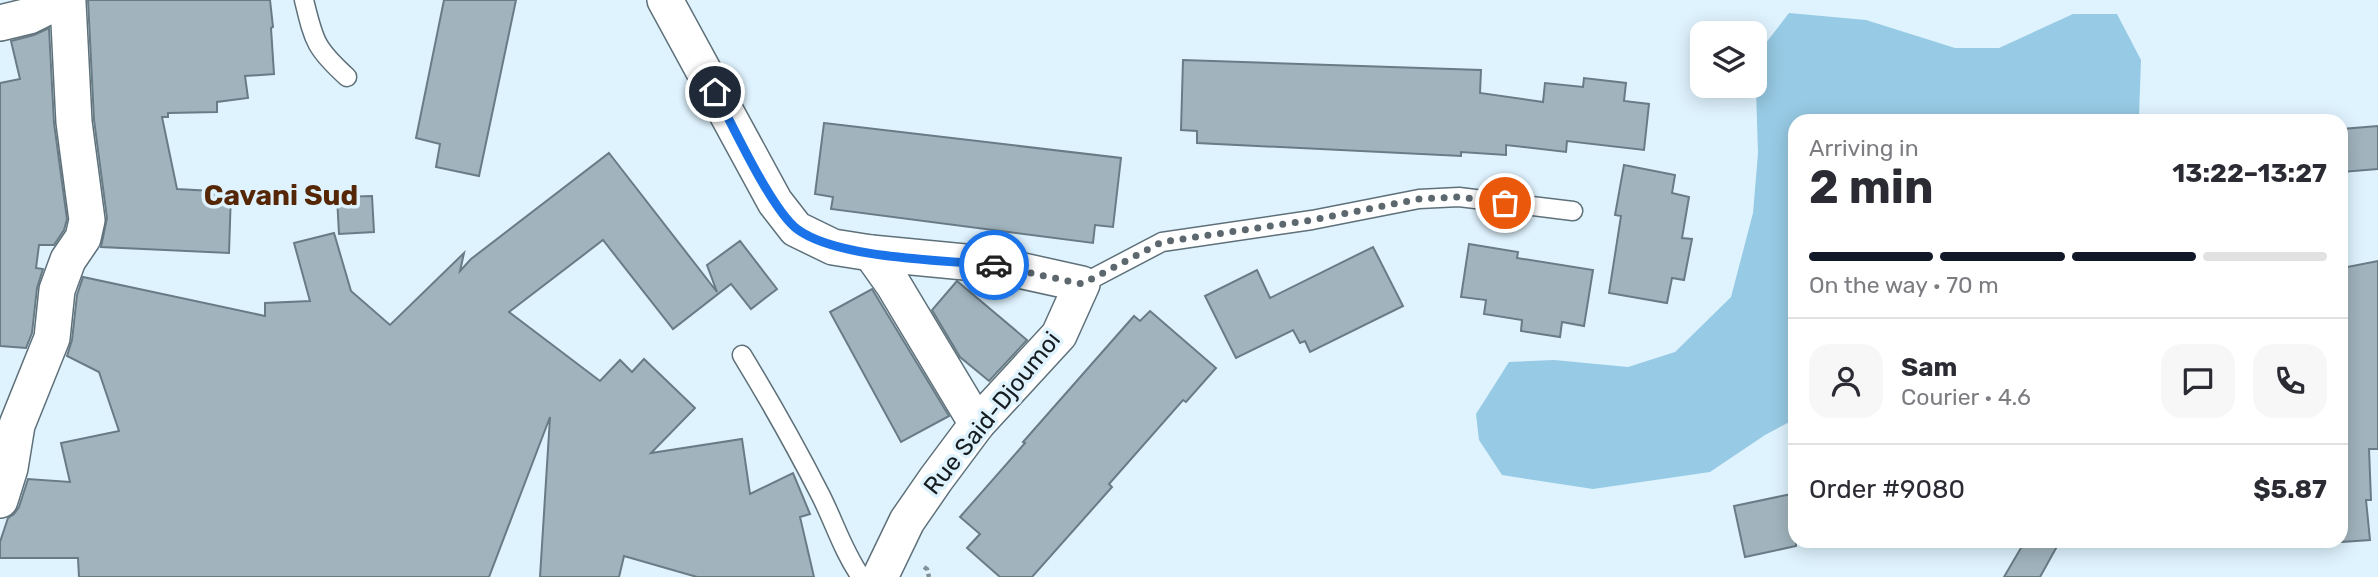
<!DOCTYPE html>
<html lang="en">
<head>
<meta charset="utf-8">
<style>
	body { margin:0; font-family:Rubik,sans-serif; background:#f7f7f7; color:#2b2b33; height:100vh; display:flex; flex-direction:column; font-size:26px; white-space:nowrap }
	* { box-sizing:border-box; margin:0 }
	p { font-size:23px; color:#7c7c81 }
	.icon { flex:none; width:38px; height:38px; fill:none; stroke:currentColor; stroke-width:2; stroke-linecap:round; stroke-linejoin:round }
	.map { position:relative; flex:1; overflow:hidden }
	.panel { position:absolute; left:1788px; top:114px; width:560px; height:434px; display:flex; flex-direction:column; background:#fff; border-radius:21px; box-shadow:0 4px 18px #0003 }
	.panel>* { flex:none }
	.tools { position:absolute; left:1690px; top:21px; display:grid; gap:14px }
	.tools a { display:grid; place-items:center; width:77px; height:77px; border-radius:14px; background:#fff; box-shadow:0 4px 18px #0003; font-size:35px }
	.pin { position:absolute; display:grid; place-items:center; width:60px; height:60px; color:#fff; margin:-30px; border:4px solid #fff; border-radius:50%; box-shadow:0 2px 7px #0007 }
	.courier { position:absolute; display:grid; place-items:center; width:70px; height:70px; margin:-35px; border:5px solid #1a73e8; border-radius:50%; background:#fff; color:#222; box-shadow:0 2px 9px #0007 }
	.headline em { font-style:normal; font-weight:700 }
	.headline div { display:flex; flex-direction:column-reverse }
	.headline { display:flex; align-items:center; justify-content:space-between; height:119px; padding:0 21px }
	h1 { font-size:46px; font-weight:700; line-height:52px }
	.bar { display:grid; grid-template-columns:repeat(4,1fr); gap:10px 7px; align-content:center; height:84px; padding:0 21px }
	.bar i { height:9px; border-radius:5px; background:#e1e1e2 }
	.bar .current { background:#111827 }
	.bar p { grid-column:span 4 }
	.line { display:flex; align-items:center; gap:18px; padding:0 21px; border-top:2px solid #e1e1e2 }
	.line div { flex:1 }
	.round { display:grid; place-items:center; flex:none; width:74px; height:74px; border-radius:21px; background:#f7f7f7 }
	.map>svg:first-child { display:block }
	.green { fill:#97cae4 }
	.building { fill:#a1b4be; stroke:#697b85; stroke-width:2 }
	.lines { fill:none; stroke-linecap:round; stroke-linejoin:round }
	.lane-casing { stroke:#5e7079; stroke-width:21 }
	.street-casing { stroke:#5e7079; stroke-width:38 }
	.path { stroke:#829098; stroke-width:4.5; stroke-dasharray:5 3.5; stroke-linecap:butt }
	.lane { stroke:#fff; stroke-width:18 }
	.street { stroke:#fff; stroke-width:35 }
	.done { stroke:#5c686e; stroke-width:7; stroke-dasharray:0 12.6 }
	.route { stroke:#1a73e8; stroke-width:9 }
	.labels { text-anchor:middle; stroke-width:7; stroke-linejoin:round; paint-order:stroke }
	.street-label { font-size:24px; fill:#161d21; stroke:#dff3fe }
	.quarter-label { font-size:28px; font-weight:bold; fill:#552706; stroke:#dff3fe }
</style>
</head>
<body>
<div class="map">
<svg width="2378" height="577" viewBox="0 0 2378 577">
	<rect width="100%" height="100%" fill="#dff3fe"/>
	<polygon class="green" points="1789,13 1866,20 1955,48 1999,48 2073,14 2117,14 2141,60 2139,116 2133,121 1796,121 1795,419 1765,435 1710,472 1593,489 1502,475 1479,440 1476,414 1509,362 1554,360 1628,367 1675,352 1731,297 1753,213 1758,153 1755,57"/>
	<g class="building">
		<polygon points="88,0 270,0 273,27 271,28 274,74 245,76 248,98 217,102 217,112 168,113 168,117 162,117 177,189 231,192 229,253 101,247 107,218 94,120"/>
		<polygon points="444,0 516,0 479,176 436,167 440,144 416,138"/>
		<polygon points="49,28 54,123 67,219 64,230 54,245 39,245 36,268 43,269 37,288 32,333 26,348 0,346 0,83 20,79 11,41 34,35"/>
		<polygon points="1183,60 1481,70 1480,93 1543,102 1545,83 1583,87 1584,78 1626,83 1624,101 1649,104 1644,150 1567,141 1566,152 1506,145 1506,155 1461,152 1461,156 1197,143 1197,131 1181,130"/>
		<polygon points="824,123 1121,158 1113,227 1095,225 1093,243 831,209 833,197 815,194"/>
		<polygon points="2378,126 2378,169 2342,172 2342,129"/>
		<polygon points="609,153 717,292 707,265 740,241 777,289 751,309 731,284 673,329 603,240 509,312 600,381 620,360 632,372 644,359 695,408 651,453 742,439 750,494 793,473 810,514 800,517 814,577 697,577 624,556 619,577 540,577 550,417 489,577 79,577 78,558 0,558 0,542 8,518 14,514 19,507 28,479 70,482 61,443 119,431 99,372 67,356 72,340 77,295 83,277 265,316 265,303 310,301 294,243 334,233 351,291 390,325 464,253 460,271 471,259"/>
		<polygon points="1624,165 1675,175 1672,193 1689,197 1682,238 1692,239 1684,280 1672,278 1667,303 1609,293 1621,216 1615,215"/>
		<polygon points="372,196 374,232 339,234 337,197"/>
		<polygon points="1469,244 1518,252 1517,258 1593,270 1584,326 1562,322 1560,337 1521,331 1522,320 1484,314 1486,300 1461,297"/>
		<polygon points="1373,247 1403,306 1310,352 1305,341 1300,343 1293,330 1236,358 1205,296 1257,270 1270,298"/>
		<polygon points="2378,261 2378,449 2369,449 2371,500 2366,500 2370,540 2342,542 2342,268"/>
		<polygon points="957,281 1027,340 989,381 960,357 932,310"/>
		<polygon points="872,289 949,416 901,442 830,312"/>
		<polygon points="1150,311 1216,368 1186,402 1183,400 1109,484 1112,487 1032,577 1000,577 967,548 980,534 960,517 1025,443 1023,442 1134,316 1140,321"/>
		<polygon points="1796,493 1796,546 1745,557 1734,506"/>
		<polygon points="2025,541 2060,541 2040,577 2004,577"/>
	</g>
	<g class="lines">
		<defs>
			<g id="lane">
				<path d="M304,0C314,41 315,48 347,77"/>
				<polyline points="1082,284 1162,242 1312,220 1419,199 1459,197 1573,211"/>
				<path d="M742,355C770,401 796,447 821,496C835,524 843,551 861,577"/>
			</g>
			<g id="street">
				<polyline points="665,0 775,202 796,229 833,247 871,253 996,265 1082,284 1059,335 977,424 936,479 907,521 880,577"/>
				<polyline points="0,23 29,16 61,0 68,3 74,122 87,220 83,238 68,260 57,290 52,338 17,425 10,468 0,500"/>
				<polyline points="871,253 893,284 977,424"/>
			</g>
		</defs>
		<use href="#lane" class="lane-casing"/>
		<use href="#street" class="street-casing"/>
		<polyline class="path" points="924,567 927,569 929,577"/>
		<use href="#lane" class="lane"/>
		<use href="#street" class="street"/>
	</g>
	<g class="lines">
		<polyline class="done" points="994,265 1082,284 1162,242 1312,220 1419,199 1459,197 1505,203"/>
		<path class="route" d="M715,92C732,124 771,209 797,229C837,259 943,260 994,265"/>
	</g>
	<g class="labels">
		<g class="street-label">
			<text transform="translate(992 413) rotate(-51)" y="8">Rue Said-Djoumoi</text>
		</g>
		<g class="quarter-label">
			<text x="281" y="205">Cavani Sud</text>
		</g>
	</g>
</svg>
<div class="tools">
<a><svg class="icon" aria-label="layers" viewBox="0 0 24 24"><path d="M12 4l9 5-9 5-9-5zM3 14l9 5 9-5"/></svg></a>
</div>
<div class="pin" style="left:1505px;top:203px;background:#ea580c"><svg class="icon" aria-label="bag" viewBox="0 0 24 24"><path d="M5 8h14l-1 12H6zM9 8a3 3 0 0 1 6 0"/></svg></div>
<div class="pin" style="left:715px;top:92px;background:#1f2937"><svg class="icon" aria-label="home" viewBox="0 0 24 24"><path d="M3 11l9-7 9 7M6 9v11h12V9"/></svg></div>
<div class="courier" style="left:994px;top:265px"><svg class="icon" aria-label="car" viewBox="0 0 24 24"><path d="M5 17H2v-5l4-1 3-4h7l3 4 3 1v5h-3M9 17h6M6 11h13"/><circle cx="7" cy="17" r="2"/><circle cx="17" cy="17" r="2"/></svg></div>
<section class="panel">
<div class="headline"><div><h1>2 min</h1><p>Arriving in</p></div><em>13:22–13:27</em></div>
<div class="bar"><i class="current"></i><i class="current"></i><i class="current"></i><i></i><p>On the way · 70 m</p></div>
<div class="line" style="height:126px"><a class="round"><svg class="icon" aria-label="person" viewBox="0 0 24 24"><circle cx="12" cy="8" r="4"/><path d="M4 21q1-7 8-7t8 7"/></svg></a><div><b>Sam</b><p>Courier · 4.6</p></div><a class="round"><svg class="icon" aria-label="chat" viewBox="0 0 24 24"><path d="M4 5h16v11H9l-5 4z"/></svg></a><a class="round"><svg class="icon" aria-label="phone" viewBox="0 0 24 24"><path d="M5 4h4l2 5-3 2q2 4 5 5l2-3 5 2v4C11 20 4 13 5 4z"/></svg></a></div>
<div class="line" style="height:91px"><div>Order #9080</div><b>$5.87</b></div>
</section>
</div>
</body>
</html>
